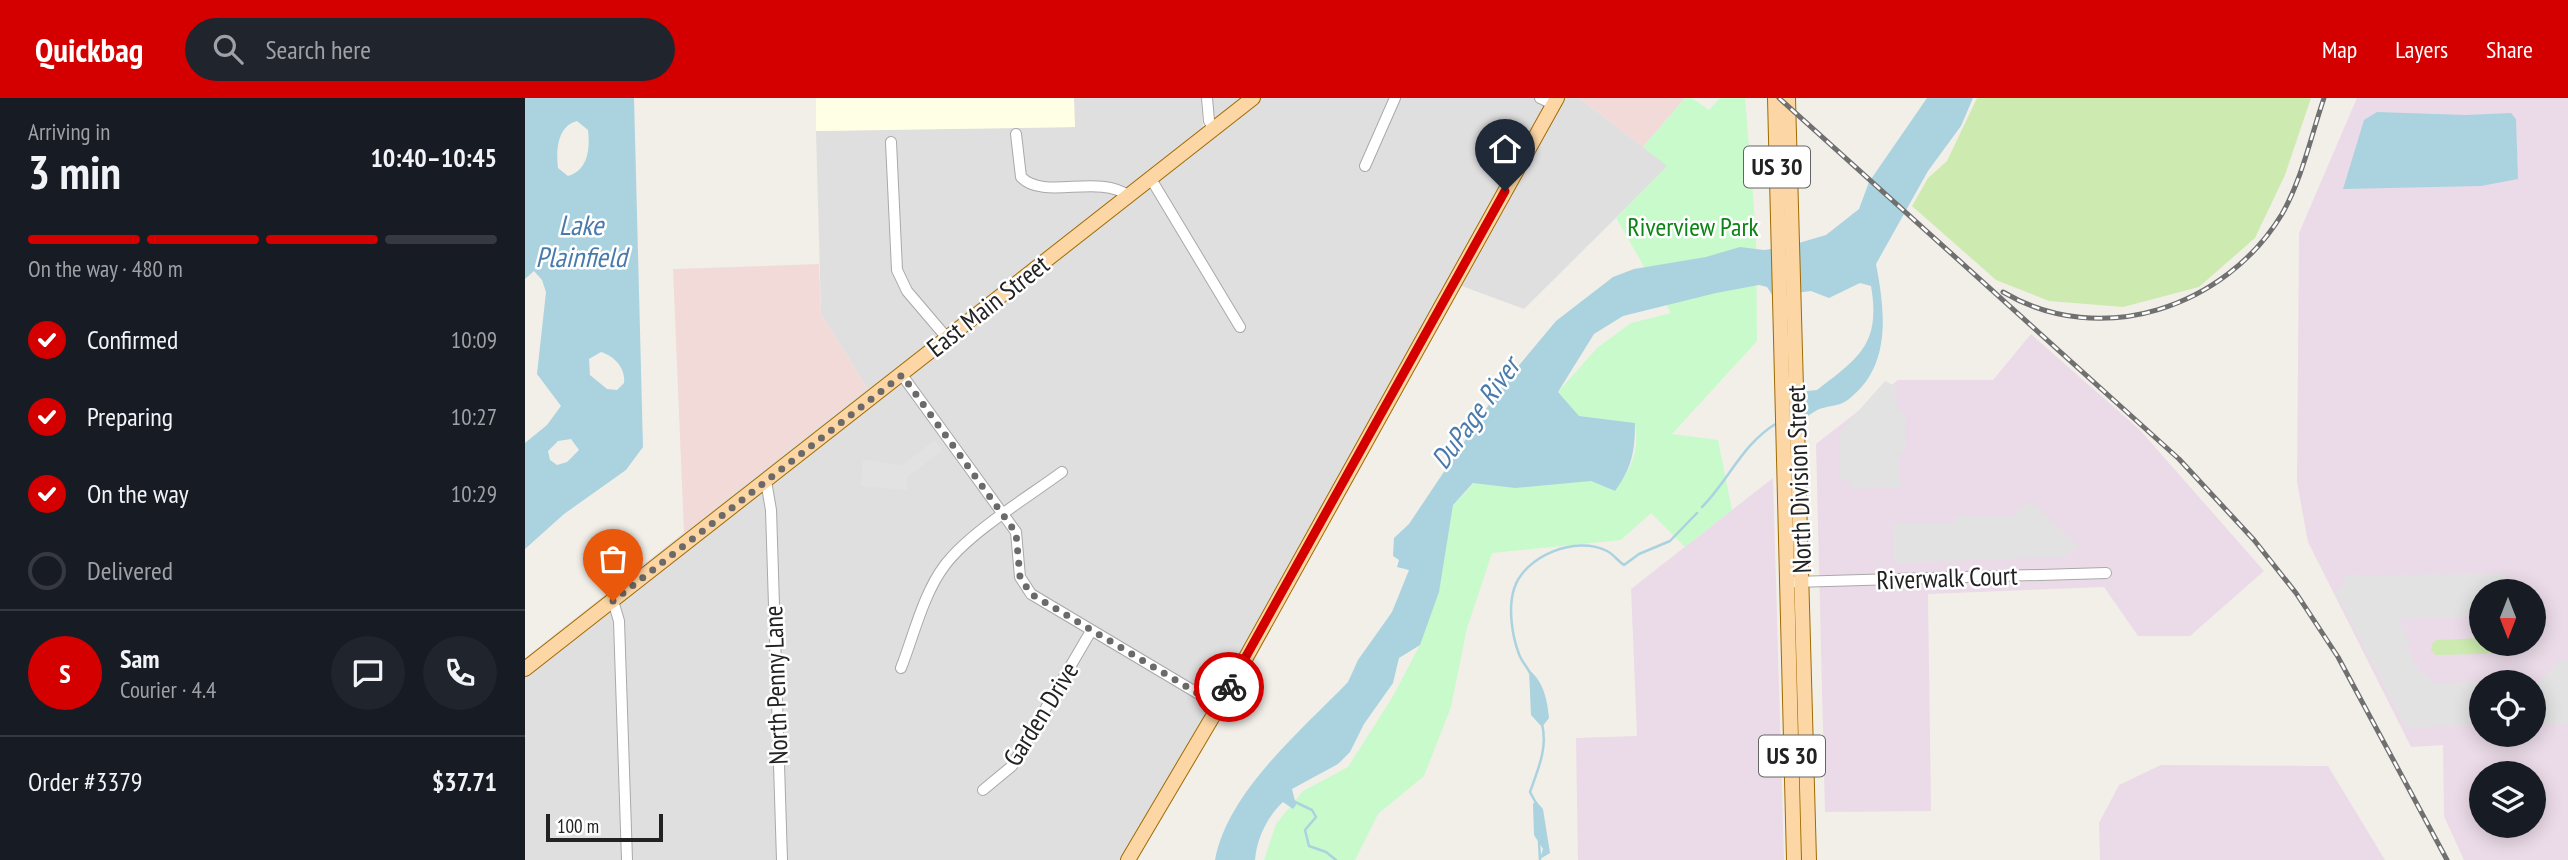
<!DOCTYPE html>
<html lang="en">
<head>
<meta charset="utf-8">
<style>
	body { margin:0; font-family:"PT Sans Narrow",sans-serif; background:#20242c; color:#f1f3f6; height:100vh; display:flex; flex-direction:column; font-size:26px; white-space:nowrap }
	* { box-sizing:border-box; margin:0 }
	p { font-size:23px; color:#9ea1a6 }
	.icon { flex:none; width:38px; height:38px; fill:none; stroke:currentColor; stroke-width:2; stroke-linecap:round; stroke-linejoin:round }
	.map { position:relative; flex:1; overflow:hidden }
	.panel { display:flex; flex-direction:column; background:#171b24; width:525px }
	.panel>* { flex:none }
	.needle { width:46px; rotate:180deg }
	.fabs { position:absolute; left:1944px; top:481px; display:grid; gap:14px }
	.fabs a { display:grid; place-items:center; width:77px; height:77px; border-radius:50%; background:#171b24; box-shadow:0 4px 18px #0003; font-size:35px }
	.scale { position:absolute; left:21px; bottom:18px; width:117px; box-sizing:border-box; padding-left:7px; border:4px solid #222; border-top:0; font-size:19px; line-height:24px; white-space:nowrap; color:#222; -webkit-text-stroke:5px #fff; paint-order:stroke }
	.pin { position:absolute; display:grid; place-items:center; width:60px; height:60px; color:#fff; margin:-72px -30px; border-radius:50% 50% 50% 0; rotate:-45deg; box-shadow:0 0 7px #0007 }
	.pin .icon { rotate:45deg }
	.courier { position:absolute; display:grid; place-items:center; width:70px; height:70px; margin:-35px; border:5px solid #d40000; border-radius:50%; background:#fff; color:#222; box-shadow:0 2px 9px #0007 }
	.overview em { font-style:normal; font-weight:700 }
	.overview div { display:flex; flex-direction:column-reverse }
	.overview { display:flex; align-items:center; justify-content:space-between; height:119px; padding:0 28px }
	h1 { font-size:46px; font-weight:700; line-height:52px }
	.bar { display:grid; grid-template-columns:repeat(4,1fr); gap:10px 7px; align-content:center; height:84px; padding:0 28px }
	.bar i { height:9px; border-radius:5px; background:#363941 }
	.bar .current { background:#d40000 }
	.bar p { grid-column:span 4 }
	.line { display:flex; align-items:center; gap:18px; padding:0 28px; border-top:2px solid #363941 }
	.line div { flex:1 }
	.round { display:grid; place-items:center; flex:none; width:74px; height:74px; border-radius:37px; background:#20242c }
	ol { padding:0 28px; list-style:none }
	li { display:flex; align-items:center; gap:21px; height:77px }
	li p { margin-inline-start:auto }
	li .icon { padding:7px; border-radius:50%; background:#d40000; color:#fff; stroke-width:4 }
	li:last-child { color:#9ea1a6 }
	li i { width:38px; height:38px; border:4px solid #363941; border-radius:50% }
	header { display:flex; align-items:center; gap:42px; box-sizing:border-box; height:98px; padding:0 35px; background:#d40000; color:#fff }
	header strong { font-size:33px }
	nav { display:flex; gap:38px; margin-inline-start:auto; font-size:24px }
	.search { width:490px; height:63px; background:#20242c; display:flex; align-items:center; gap:18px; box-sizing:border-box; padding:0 24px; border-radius:38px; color:#9ea1a6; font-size:26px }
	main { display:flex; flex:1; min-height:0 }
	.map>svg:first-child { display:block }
	.residential { fill:#e0dfdf }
	.commercial { fill:#f2dad9 }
	.industrial { fill:#ebdbe8; fill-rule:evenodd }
	.education { fill:#ffffe5 }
	.grass { fill:#cdebb0 }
	.park { fill:#c8facc }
	.parking { fill:#e2e2e2 }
	.water { fill:#aad3df; fill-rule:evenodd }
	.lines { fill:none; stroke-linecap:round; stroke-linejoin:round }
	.stream { stroke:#aad3df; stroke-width:2.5 }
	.minor-casing { stroke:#a9a9a9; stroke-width:12 }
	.major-casing { stroke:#a06b00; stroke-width:16 }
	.minor { stroke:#fff; stroke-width:10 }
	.major { stroke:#fcd6a4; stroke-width:14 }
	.rail-casing { stroke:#707070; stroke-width:5 }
	.rail { stroke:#fff; stroke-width:2.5; stroke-dasharray:8; stroke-linecap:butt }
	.done { stroke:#6b6a68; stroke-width:7; stroke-dasharray:0 12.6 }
	.route { stroke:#d40000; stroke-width:9 }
	.labels { text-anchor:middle; stroke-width:5; stroke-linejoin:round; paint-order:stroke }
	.shield { fill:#fff; stroke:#646464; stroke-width:2 }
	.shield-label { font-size:24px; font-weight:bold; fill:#222 }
	.park-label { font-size:26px; fill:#0c8416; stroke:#fff }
	.street-label { font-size:26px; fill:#222; stroke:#fff }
	.water-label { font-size:28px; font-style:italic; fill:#4a7aab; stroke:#fff }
</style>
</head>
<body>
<header>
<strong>Quickbag</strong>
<div class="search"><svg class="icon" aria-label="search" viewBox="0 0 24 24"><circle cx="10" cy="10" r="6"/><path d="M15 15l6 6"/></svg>Search here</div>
<nav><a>Map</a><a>Layers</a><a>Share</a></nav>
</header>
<main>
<section class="panel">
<div class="overview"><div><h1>3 min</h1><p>Arriving in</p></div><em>10:40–10:45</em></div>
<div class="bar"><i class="current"></i><i class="current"></i><i class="current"></i><i></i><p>On the way · 480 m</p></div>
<ol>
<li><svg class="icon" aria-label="check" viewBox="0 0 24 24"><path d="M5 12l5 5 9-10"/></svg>Confirmed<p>10:09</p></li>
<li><svg class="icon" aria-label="check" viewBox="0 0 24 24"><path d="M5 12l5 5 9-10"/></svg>Preparing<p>10:27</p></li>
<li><svg class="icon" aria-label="check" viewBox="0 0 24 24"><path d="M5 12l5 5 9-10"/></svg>On the way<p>10:29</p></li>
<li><i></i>Delivered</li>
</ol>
<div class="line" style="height:126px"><b class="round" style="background:#d40000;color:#fff">S</b><div><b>Sam</b><p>Courier · 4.4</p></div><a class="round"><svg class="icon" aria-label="chat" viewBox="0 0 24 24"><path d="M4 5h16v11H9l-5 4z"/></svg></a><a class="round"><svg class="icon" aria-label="phone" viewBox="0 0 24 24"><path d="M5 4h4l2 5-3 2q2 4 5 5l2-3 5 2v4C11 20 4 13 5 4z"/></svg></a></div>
<div class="line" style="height:91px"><div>Order #3379</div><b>$37.71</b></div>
</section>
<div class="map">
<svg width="2043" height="762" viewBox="0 0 2043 762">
	<rect width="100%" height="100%" fill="#f2efe9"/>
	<polygon class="residential" points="549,0 676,0 678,30 688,21 684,0 1054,0 1143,68 999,211 934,187 610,762 0,762 0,560 342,290 296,216 291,33 549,29"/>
	<g class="commercial">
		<polygon points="1054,0 1160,0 1118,49"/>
		<polygon points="294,166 296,216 342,290 159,435 148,171"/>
	</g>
	<g class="industrial">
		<path d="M1832,0H2043V762H1939L1919,718L1918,647L1886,649L1783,444L1772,384L1774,135ZM1956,494H2009V546H1956ZM1956,584H2009V637H1956ZM1956,676H2009V728H1956Z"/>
		<polygon points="1506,236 1615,332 1739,473 1665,538 1613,538 1579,489 1403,496 1406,713 1300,714 1291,346 1373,282 1468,282"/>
		<polygon points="1248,380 1259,762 1053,762 1051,640 1112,638 1106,491"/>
		<polygon points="1636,667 1803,668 1860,762 1575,762 1574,725 1594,687"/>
	</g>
	<polygon class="education" points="291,0 549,0 550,29 291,33"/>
	<g class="grass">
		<polygon points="1452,0 1786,0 1760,77 1730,140 1674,189 1598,209 1524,203 1471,182 1387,108 1403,80 1422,63"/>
		<polygon points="1956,540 1956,546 2000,546 2001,550 1997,555 1911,557 1906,552 1907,546 1912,542"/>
	</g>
	<path class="park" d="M1160,0H1167L1184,12L1195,0H1220L1231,135L1232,243L1147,336L1193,342L1207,412L1160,449L1126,415L1096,442L967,455L942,530L926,609L899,678L853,716L830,762H739L751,726L778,693L823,669L868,598L895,547L915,478L928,407L949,385L1066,383L1089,393C1106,372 1115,352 1110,325L1054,318L1033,294L1072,250L1106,225L1146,215L1091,120L1142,68L1118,49Z"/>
	<g class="parking">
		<polygon points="1360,283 1370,288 1373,314 1380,315 1381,353 1374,355 1376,389 1326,391 1323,381 1315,381 1314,335"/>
		<polygon points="410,342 417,353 382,379 382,392 336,388 338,361 376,368"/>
		<polygon points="1505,403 1555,449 1537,459 1369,465 1368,425 1430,425 1430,418 1489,417"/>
		<polygon points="1981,476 1982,493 1956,494 1956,519 1872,521 1885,544 1881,547 1896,577 1902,575 1908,585 2002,583 2003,584 1956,584 1956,628 1881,629 1810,494 1818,489 1818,477"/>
		<polygon points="2034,561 2043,561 2043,626 2009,626 2009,588 2033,566"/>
	</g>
	<g class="water">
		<path d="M0,0H109L118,349L101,372L39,416L0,451V345L22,327L36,308L12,276L21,194L17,182L9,173L0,181ZM52,23L63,32C65,49 64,72 43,78L33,70C31,53 32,28 52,23ZM76,254C89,258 101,270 99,285L92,292L82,291L65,277L64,261ZM46,341L54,352L42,364L32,367L25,362L23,353L33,343Z"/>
		<path d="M1402,0H1448L1436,28L1403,73L1351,166C1360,213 1367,268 1324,301C1315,308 1308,307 1298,310C1292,311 1285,317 1280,320L1279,297L1282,293L1292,292C1334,260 1356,246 1346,188L1335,185L1304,200L1286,193L1248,198L1242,189L1234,187L1191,195L1098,218L1069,236L1033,294L1054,318L1110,325C1110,353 1107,370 1090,393L1066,383L990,390L948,385L928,407L914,494L895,547L874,560L868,585L839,626L825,654L813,666L767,691L771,707L768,711L758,704C742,719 732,740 730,762H690C703,693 776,633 823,584L833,562L867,514L884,472L872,469L874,462L868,458L869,440L884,426L975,290L1031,223L1088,179L1109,171L1181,159L1215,149L1239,152L1260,149L1301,137L1334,111L1344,84Z"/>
		<polygon points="1852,14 1941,17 1986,15 1991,21 1993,81 1956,88 1818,91 1839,22"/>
		<path d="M1004,572C1019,584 1022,602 1024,620L1017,629L1006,617Z"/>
		<polygon points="1011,703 1018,711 1025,755 1015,761 1018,751 1009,737 1008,706"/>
	</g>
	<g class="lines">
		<g class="stream">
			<path d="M1177,409C1204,382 1217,346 1252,325"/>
			<path d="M1005,575C1002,568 996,563 994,556C987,538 983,510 989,491C999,458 1051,437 1082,453C1088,456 1093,463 1099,467L1114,456L1145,443L1172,415"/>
			<polyline points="768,703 787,712 791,719 780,732 784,748 801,754 811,762"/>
			<path d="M1011,705L1005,694C1013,671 1023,650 1017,626"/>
			<polyline points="1014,743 1015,762"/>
		</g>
		<defs>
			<g id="minor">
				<polyline points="682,0 684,23 689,30"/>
				<polyline points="1015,0 1028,6"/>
				<path d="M491,36L496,79C519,103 573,75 604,98"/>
				<polyline points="366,44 372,172 382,193 422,240"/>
				<polyline points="840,68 870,0"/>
				<polyline points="626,81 715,229"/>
				<polyline points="377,277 491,434 495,479 506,496 694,608"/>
				<polyline points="241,383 246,412 257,762"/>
				<polyline points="1269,484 1581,475"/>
				<polyline points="88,503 94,523 102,762"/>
				<path d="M376,570C389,537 398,496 420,467C445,434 503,399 537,374"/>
				<polyline points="458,692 487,668 566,533"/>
			</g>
			<g id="major">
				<polyline points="1250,0 1269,762"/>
				<polyline points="1263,0 1284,762"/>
				<polyline points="0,571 728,0"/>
				<polyline points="603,762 694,608 1032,0"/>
			</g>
		</defs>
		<use href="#minor" class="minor-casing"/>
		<use href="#major" class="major-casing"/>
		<use href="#minor" class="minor"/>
		<use href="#major" class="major"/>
		<defs>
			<g id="rail">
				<polyline points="1254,0 1654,361 1729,442 1771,495 1813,559 1922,762"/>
				<path d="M1478,194C1576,252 1701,209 1757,116C1777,81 1786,38 1799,0"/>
			</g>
		</defs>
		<use href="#rail" class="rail-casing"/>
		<use href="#rail" class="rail"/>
	</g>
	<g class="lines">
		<polyline class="done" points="88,503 377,277 491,435 495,479 506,496 694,608 704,589"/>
		<polyline class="route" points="704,589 980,93"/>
	</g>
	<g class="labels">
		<g class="shield">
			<rect x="1219" y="48.5" width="66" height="41" rx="5"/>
			<rect x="1234" y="637.5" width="66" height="41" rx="5"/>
		</g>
		<g class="shield-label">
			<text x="1252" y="77">US 30</text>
			<text x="1267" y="666">US 30</text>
		</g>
		<g class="park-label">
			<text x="1168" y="138">Riverview Park</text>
		</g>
		<g class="street-label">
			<text transform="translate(463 208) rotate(-38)" y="9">East Main Street</text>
			<text transform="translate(1274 381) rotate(-92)" y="9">North Division Street</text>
			<text transform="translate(1422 480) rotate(-2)" y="9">Riverwalk Court</text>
			<text transform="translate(251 587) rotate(-92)" y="9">North Penny Lane</text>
			<text transform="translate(516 616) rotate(-58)" y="9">Garden Drive</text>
		</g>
		<g class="water-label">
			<text x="56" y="137">Lake<tspan x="56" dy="32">Plainfield</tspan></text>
			<text transform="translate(950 315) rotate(-54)" y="10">DuPage River</text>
		</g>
	</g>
</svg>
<div class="fabs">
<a><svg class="needle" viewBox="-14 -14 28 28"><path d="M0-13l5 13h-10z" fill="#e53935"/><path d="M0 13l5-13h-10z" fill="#9ea1a6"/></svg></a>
<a><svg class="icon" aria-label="locate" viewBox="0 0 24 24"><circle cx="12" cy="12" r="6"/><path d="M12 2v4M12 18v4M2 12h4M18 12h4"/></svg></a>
<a><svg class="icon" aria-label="layers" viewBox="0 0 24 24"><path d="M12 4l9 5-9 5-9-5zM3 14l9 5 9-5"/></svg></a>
</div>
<div class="scale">100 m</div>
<div class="pin" style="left:88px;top:503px;background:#ea580c"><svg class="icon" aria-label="bag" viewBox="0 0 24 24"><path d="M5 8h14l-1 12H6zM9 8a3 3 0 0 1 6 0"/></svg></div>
<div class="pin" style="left:980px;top:93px;background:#1f2937"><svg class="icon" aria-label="home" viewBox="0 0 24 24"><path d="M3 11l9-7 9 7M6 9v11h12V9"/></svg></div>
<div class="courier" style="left:704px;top:589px"><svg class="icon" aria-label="bike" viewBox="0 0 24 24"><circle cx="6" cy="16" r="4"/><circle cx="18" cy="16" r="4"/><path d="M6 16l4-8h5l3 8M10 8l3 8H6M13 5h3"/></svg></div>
</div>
</main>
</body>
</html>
